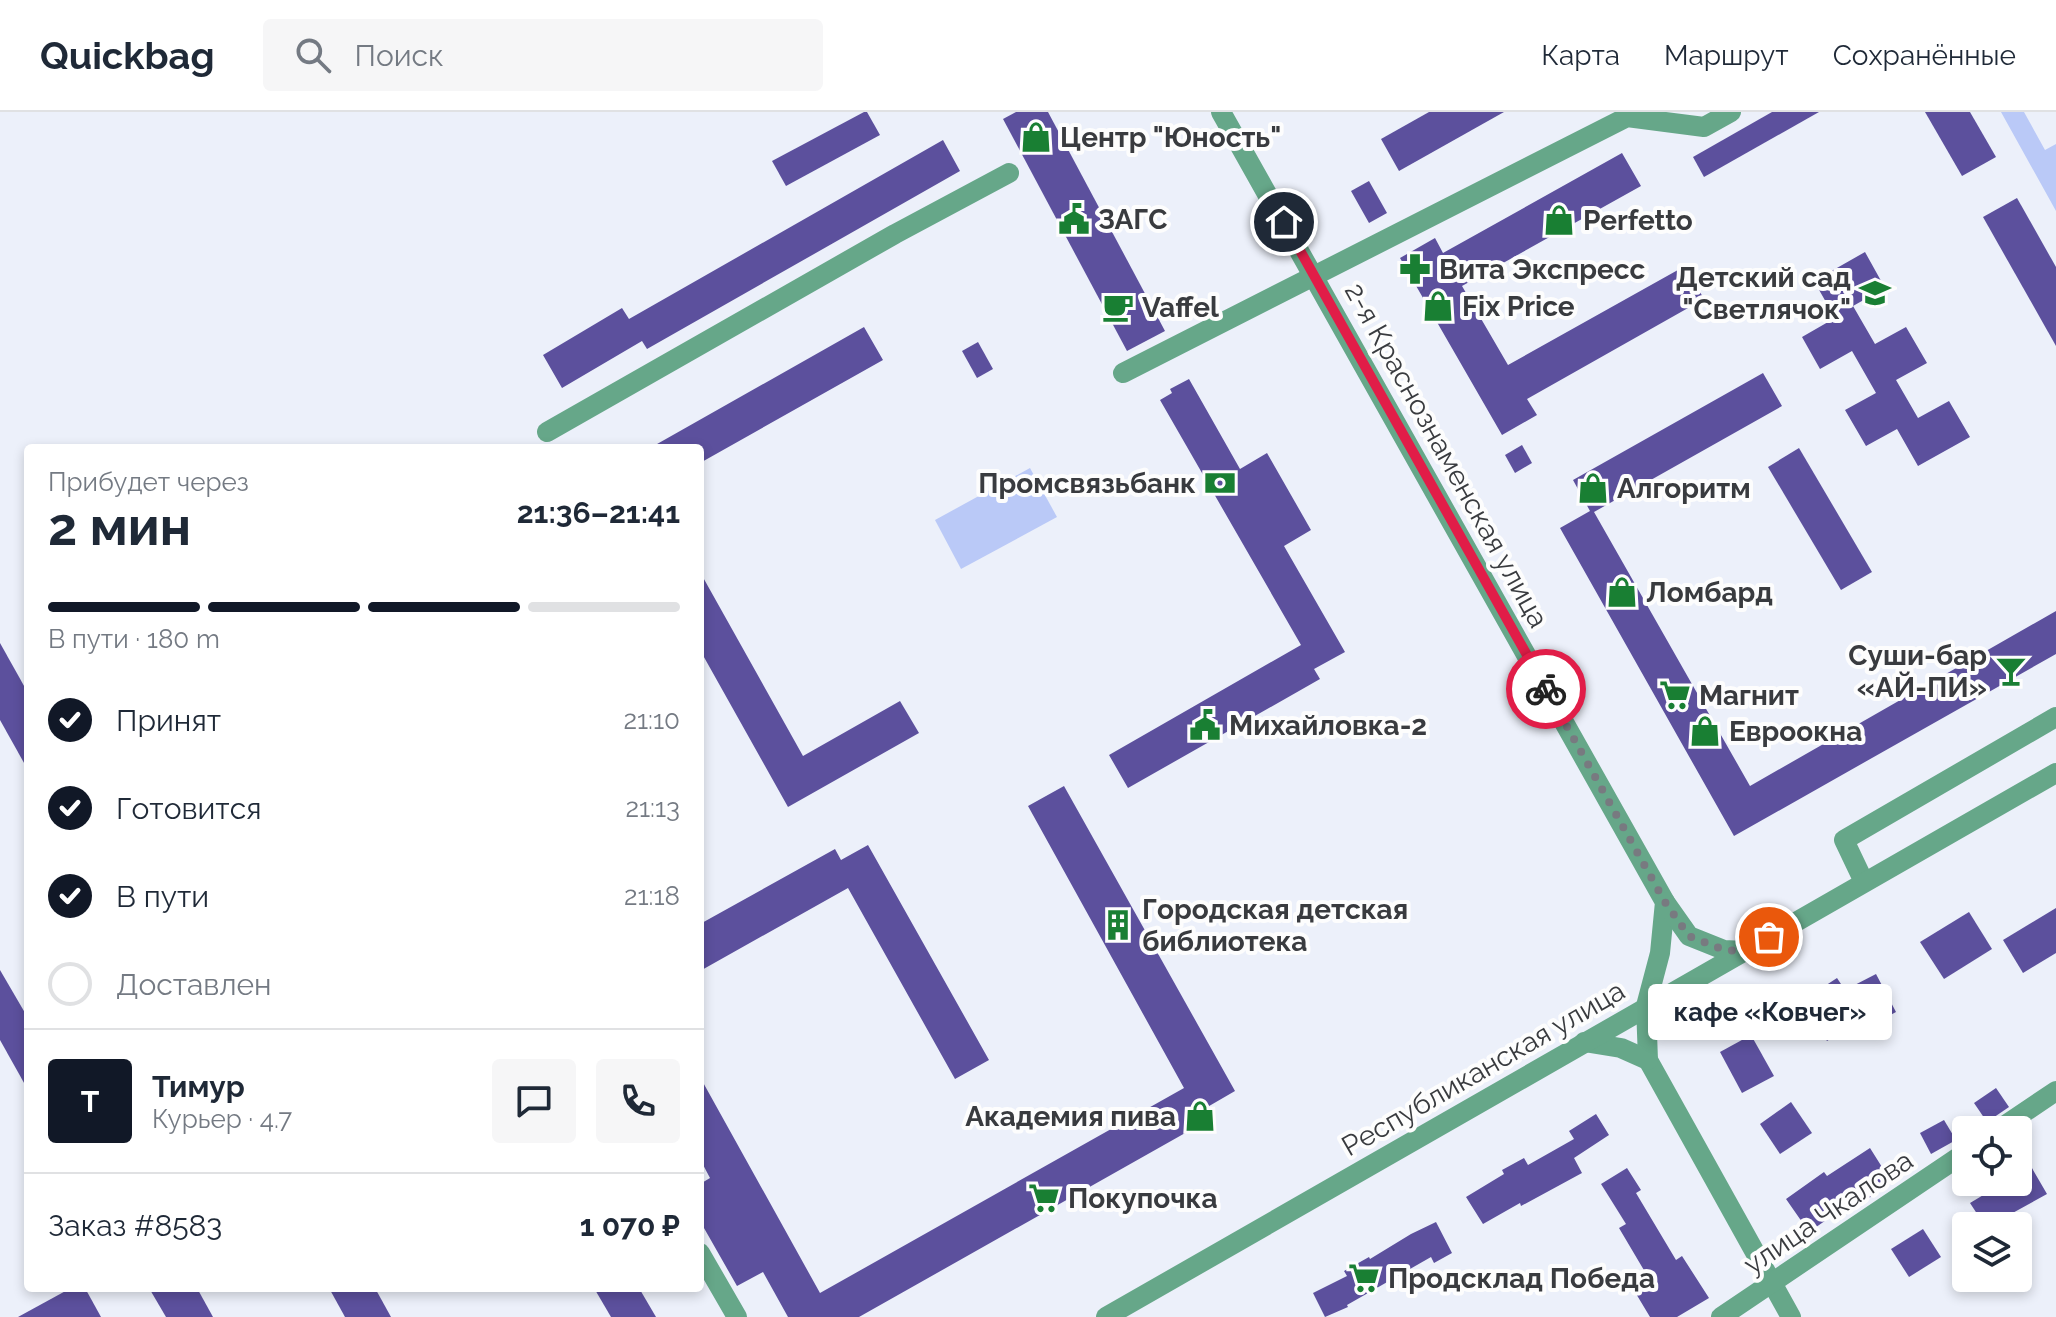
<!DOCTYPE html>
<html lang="ru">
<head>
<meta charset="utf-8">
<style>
	body { margin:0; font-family:Raleway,sans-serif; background:#f6f6f7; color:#1f2937; height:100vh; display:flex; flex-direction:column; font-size:30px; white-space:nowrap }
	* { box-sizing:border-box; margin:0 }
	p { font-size:26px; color:#747a83 }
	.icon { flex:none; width:44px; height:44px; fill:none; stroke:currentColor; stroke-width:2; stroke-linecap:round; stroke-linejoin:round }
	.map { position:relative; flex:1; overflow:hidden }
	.drawer { position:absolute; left:24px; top:332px; width:680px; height:848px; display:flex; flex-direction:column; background:#fff; border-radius:8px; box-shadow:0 4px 12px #0003 }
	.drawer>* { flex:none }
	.fabs { position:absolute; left:1952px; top:1004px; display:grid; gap:16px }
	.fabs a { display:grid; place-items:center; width:80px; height:80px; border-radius:8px; background:#fff; box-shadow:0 4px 12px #0003; font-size:40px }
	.pin { position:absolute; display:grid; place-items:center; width:68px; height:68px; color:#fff; margin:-34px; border:4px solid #fff; border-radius:50%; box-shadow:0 2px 8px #0007 }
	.courier { position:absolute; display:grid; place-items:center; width:80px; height:80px; margin:-40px; border:6px solid #e11d48; border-radius:50%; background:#fff; color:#222; box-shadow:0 2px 10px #0007 }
	.bubble { position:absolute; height:56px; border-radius:8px; background:#fff; box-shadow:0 4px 12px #0003; font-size:26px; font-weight:700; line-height:56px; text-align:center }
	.overview em { font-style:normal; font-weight:700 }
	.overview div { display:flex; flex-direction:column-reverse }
	.overview { display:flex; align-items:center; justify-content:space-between; height:136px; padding:0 24px }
	h1 { font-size:52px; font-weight:700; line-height:60px }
	.bar { display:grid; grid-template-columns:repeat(4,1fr); gap:12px 8px; align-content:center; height:96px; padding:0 24px }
	.bar i { height:10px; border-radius:6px; background:#e0e1e3 }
	.bar .active { background:#111827 }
	.bar p { grid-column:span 4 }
	.line { display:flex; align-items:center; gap:20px; padding:0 24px; border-top:2px solid #e0e1e3 }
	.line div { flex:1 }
	.round { display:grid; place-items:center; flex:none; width:84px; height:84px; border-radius:8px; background:#f6f6f7 }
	ol { padding:0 24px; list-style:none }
	li { display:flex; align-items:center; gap:24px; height:88px }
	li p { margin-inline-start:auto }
	li .icon { padding:8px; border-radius:50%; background:#111827; color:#fff; stroke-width:4 }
	li:last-child { color:#747a83 }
	li i { width:44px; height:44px; border:4px solid #e0e1e3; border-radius:50% }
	header { display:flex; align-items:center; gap:48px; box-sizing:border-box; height:112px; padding:0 40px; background:#fff; border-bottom:2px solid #e0e1e3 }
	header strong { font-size:38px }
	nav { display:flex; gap:44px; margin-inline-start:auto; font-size:28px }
	.search { width:560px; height:72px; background:#f6f6f7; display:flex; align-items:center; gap:20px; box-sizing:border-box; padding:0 28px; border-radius:8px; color:#747a83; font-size:30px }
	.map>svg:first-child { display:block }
	.green { fill:#bac9f7 }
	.building { fill:#5c509d }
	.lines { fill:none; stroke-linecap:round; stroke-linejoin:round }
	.minor { stroke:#66a789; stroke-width:20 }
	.done { stroke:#787a80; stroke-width:8; stroke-dasharray:0 14.4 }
	.route { stroke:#e11d48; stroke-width:10 }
	.labels { text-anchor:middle; stroke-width:8; stroke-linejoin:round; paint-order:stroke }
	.poi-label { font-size:28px; font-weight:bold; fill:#393b3f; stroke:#fdfdfd; text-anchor:start }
	.street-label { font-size:28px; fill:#393b3f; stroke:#fdfdfd }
</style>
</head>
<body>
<header>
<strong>Quickbag</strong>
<div class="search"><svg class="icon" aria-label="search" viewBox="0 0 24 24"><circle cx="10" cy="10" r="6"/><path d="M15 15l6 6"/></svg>Поиск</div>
<nav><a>Карта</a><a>Маршрут</a><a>Сохранённые</a></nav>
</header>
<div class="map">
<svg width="2056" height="1205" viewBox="0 0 2056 1205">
	<rect width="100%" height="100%" fill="#ecf0fa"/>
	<g class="green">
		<polygon points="2001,0 2024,0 2045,38 2056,32 2056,99"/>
		<polygon points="1030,356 1057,405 961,457 935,408"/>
	</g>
	<g class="building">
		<polygon points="864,0 867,0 880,23 786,74 772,49"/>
		<polygon points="1016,0 1048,0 1165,219 1127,239 1003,7"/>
		<polygon points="1429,0 1504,0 1399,59 1381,27"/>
		<polygon points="1772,0 1819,0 1704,65 1693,45"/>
		<polygon points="1925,0 1970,0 1996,45 1962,64"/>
		<polygon points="943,28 960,59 647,237 642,229 562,276 543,243 622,196 629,207"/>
		<polygon points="1622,41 1641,74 1462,174 1508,253 1685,154 1704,187 1527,287 1537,303 1502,323 1400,146 1435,126 1443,141"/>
		<polygon points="1369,69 1387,101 1369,111 1351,79"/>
		<polygon points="2017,86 2056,155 2056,234 1983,105"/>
		<polygon points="1865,140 1885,176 1853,194 1875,232 1906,215 1927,251 1896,268 1918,306 1949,289 1970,325 1918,354 1897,317 1866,334 1845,298 1876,281 1852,239 1820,257 1802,225 1835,206 1814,169"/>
		<polygon points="864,215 883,248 700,351 700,336 650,336"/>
		<polygon points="978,230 993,257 977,266 962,239"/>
		<polygon points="1763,261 1782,294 1594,400 1750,674 2056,499 2056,542 1734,724 1560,416 1590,399 1573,368"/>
		<polygon points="1189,267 1240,357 1267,341 1311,418 1284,434 1345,540 1314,557 1320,567 1128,676 1109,643 1301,533 1160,288 1172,281 1170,277"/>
		<polygon points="1522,333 1532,351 1515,361 1505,343"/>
		<polygon points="1799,336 1872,460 1841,478 1768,355"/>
		<polygon points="700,460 803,644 900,589 919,621 788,695 700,538"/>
		<polygon points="0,531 28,581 28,658 0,608"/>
		<polygon points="1064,674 1235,979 1204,997 1210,1007 859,1205 788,1205 763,1160 737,1174 700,1109 700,1072 710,1066 700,1047 700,965 820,1181 1184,976 1028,694"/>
		<polygon points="868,733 989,948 955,967 848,776 700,859 700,812 835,737 841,748"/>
		<polygon points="2056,796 2056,841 2023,861 2003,828"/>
		<polygon points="1969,800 1992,837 1944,867 1920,830"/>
		<polygon points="0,858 28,906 28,978 0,928"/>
		<polygon points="1876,862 1896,900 1872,913 1867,903 1827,929 1802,889 1837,866 1845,878"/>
		<polygon points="1751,923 1774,964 1742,981 1720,940"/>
		<polygon points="1996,976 2009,995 1987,1010 1974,991"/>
		<polygon points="1791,990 1812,1021 1780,1042 1760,1012"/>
		<polygon points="1596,1002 1609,1023 1574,1046 1582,1061 1521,1094 1520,1091 1483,1112 1466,1085 1504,1062 1502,1058 1524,1046 1528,1053 1574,1027 1569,1019"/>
		<polygon points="1944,1008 1956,1028 1931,1042 1920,1021"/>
		<polygon points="2018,1032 2047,1082 1989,1114 1985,1114 1970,1091 2005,1070 2018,1070"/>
		<polygon points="1870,1036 1892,1071 1869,1086 1865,1081 1809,1120 1786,1087 1824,1060 1827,1064"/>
		<polygon points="1627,1056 1641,1078 1636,1081 1676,1148 1682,1144 1709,1186 1677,1205 1650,1205 1632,1175 1648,1165 1619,1116 1626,1112 1601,1072"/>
		<polygon points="1436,1110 1452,1141 1434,1151 1431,1145 1347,1193 1348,1195 1325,1205 1313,1181 1347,1164 1344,1159 1369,1145 1370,1147 1411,1122"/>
		<polygon points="1923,1117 1941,1145 1909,1165 1891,1137"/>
		<polygon points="71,1176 85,1176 101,1205 18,1205"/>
		<polygon points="149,1176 197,1176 213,1205 166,1205"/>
		<polygon points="329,1176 375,1176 391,1205 345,1205"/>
		<polygon points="594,1176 639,1176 656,1205 611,1205"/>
	</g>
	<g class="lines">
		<g class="minor">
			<polyline points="1221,0 1665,790 1660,841 1646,894 1648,948 1791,1205"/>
			<polyline points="1123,261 1627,5 1704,15 1731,0"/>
			<polyline points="547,320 895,122 1009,61"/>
			<polyline points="1864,770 1844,728 2056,605"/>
			<polyline points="1665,790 1689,824 1724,838 1745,839"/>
			<polyline points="1584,930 1621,936 1648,948"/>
			<polyline points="1998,1018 2056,979"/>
			<polyline points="700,1141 737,1205"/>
			<polyline points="1106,1205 2056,661"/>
			<polyline points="1721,1205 1966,1040"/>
		</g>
	</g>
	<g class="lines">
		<polyline class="done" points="1546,577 1665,790 1689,824 1724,838 1745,839 1769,825"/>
		<polyline class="route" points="1284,110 1546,577"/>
	</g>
	<defs>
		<symbol id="shop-bare" viewBox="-9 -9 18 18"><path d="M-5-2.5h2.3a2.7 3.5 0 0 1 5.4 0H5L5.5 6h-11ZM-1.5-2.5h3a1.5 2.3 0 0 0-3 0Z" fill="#197f33" stroke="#fdfdfd" stroke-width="2.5" paint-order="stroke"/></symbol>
		<symbol id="civic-bare" viewBox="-9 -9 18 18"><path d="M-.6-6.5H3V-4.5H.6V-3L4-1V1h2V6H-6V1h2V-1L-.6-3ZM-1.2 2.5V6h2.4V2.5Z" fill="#197f33" stroke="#fdfdfd" stroke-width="2.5" paint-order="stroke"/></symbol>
		<symbol id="pharmacy-bare" viewBox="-9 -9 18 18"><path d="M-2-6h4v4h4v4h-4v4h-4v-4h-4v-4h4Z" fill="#197f33" stroke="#fdfdfd" stroke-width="2.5" paint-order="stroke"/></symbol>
		<symbol id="school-bare" viewBox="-9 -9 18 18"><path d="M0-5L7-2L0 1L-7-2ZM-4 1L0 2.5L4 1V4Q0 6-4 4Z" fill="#197f33" stroke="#fdfdfd" stroke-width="2.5" paint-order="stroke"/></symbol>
		<symbol id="cafe-bare" viewBox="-9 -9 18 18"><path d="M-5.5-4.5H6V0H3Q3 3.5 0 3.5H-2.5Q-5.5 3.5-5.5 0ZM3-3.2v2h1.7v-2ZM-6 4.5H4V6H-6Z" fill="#197f33" stroke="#fdfdfd" stroke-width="2.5" paint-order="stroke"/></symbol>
		<symbol id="bank-bare" viewBox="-9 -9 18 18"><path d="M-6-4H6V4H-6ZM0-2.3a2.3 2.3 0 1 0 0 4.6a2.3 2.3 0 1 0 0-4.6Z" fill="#197f33" stroke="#fdfdfd" stroke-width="2.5" paint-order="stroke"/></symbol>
		<symbol id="bar-bare" viewBox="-9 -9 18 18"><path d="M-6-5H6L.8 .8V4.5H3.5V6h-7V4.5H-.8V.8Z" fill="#197f33" stroke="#fdfdfd" stroke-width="2.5" paint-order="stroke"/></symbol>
		<symbol id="supermarket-bare" viewBox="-9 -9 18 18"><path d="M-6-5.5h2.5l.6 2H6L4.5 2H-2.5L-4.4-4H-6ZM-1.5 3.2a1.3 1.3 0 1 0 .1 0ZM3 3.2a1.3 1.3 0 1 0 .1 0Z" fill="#197f33" stroke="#fdfdfd" stroke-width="2.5" paint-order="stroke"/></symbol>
		<symbol id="building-bare" viewBox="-9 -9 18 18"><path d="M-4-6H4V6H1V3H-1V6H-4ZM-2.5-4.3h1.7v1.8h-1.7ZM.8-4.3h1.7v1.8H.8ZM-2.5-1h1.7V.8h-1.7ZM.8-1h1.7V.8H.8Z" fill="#197f33" stroke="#fdfdfd" stroke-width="2.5" paint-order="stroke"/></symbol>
	</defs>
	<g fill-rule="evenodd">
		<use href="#shop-bare" x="1014" y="3" width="44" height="44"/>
		<use href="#civic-bare" x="1052" y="85" width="44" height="44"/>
		<use href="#shop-bare" x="1537" y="86" width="44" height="44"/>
		<use href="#pharmacy-bare" x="1393" y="135" width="44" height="44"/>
		<use href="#school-bare" x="1853" y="159" width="44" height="44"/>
		<use href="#shop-bare" x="1416" y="172" width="44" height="44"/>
		<use href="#cafe-bare" x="1096" y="173" width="44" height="44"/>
		<use href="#bank-bare" x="1198" y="349" width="44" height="44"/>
		<use href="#shop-bare" x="1571" y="354" width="44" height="44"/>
		<use href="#shop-bare" x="1600" y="458" width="44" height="44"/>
		<use href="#bar-bare" x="1989" y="537" width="44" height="44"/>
		<use href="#supermarket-bare" x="1653" y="561" width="44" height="44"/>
		<use href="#civic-bare" x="1183" y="591" width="44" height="44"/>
		<use href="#shop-bare" x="1683" y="597" width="44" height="44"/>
		<use href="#building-bare" x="1096" y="791" width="44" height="44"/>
		<use href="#shop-bare" x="1178" y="982" width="44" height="44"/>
		<use href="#supermarket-bare" x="1022" y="1064" width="44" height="44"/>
		<use href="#supermarket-bare" x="1342" y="1144" width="44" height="44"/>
	</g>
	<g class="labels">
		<g class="poi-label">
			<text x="1060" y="35">Центр "Юность"</text>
			<text x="1098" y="117">ЗАГС</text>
			<text x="1583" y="118">Perfetto</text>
			<text x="1439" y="167">Вита Экспресс</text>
			<text x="1851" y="175" text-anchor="end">Детский сад<tspan x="1851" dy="32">"Светлячок"</tspan></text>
			<text x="1462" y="204">Fix Price</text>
			<text x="1142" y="205">Vaffel</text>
			<text x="1196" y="381" text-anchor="end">Промсвязьбанк</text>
			<text x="1617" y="386">Алгоритм</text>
			<text x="1646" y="490">Ломбард</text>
			<text x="1987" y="553" text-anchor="end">Суши-бар<tspan x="1987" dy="32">«АЙ-ПИ»</tspan></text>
			<text x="1699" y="593">Магнит</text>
			<text x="1229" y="623">Михайловка-2</text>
			<text x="1729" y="629">Евроокна</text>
			<text x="1142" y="807">Городская детская<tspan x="1142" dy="32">библиотека</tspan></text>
			<text x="1176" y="1014" text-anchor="end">Академия пива</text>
			<text x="1068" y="1096">Покупочка</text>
			<text x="1388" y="1176">Продсклад Победа</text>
		</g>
		<g class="street-label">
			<text transform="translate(1447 343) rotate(61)" y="10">2-я Краснознаменская улица</text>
			<text transform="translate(1483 956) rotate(-30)" y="10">Республиканская улица</text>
			<text transform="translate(1828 1100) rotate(-34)" y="10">улица Чкалова</text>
		</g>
	</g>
</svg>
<div class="fabs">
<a><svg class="icon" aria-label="locate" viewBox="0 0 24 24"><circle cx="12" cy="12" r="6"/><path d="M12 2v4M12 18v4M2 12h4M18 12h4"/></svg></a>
<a><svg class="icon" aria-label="layers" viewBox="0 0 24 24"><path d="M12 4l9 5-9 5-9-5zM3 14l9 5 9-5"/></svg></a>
</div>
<div class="pin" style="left:1769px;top:825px;background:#ea580c"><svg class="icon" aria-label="bag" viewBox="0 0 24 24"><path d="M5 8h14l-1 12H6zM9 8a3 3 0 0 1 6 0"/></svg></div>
<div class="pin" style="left:1284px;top:110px;background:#1f2937"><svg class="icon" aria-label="home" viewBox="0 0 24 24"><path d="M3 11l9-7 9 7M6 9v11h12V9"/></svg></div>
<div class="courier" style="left:1546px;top:577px"><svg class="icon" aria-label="bike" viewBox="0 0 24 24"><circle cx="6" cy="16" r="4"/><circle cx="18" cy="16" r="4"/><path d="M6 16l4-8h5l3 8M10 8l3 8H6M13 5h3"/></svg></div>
<div class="bubble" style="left:1648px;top:872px;width:244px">кафе «Ковчег»</div>
<section class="drawer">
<div class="overview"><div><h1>2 мин</h1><p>Прибудет через</p></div><em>21:36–21:41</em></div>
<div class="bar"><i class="active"></i><i class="active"></i><i class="active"></i><i></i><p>В пути · 180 m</p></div>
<ol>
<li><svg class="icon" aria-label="check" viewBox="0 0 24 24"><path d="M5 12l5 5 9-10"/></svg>Принят<p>21:10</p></li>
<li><svg class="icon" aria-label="check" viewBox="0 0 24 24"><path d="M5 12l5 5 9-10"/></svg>Готовится<p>21:13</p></li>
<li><svg class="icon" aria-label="check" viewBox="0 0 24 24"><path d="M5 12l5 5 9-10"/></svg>В пути<p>21:18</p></li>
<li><i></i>Доставлен</li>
</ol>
<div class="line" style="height:144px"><b class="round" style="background:#111827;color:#fff">Т</b><div><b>Тимур</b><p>Курьер · 4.7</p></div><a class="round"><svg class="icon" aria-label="chat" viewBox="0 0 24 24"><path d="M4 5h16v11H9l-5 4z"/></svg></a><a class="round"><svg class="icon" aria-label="phone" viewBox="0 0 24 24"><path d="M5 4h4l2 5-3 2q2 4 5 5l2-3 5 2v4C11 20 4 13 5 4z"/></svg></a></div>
<div class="line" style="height:104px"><div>Заказ #8583</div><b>1 070 ₽</b></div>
</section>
</div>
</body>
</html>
